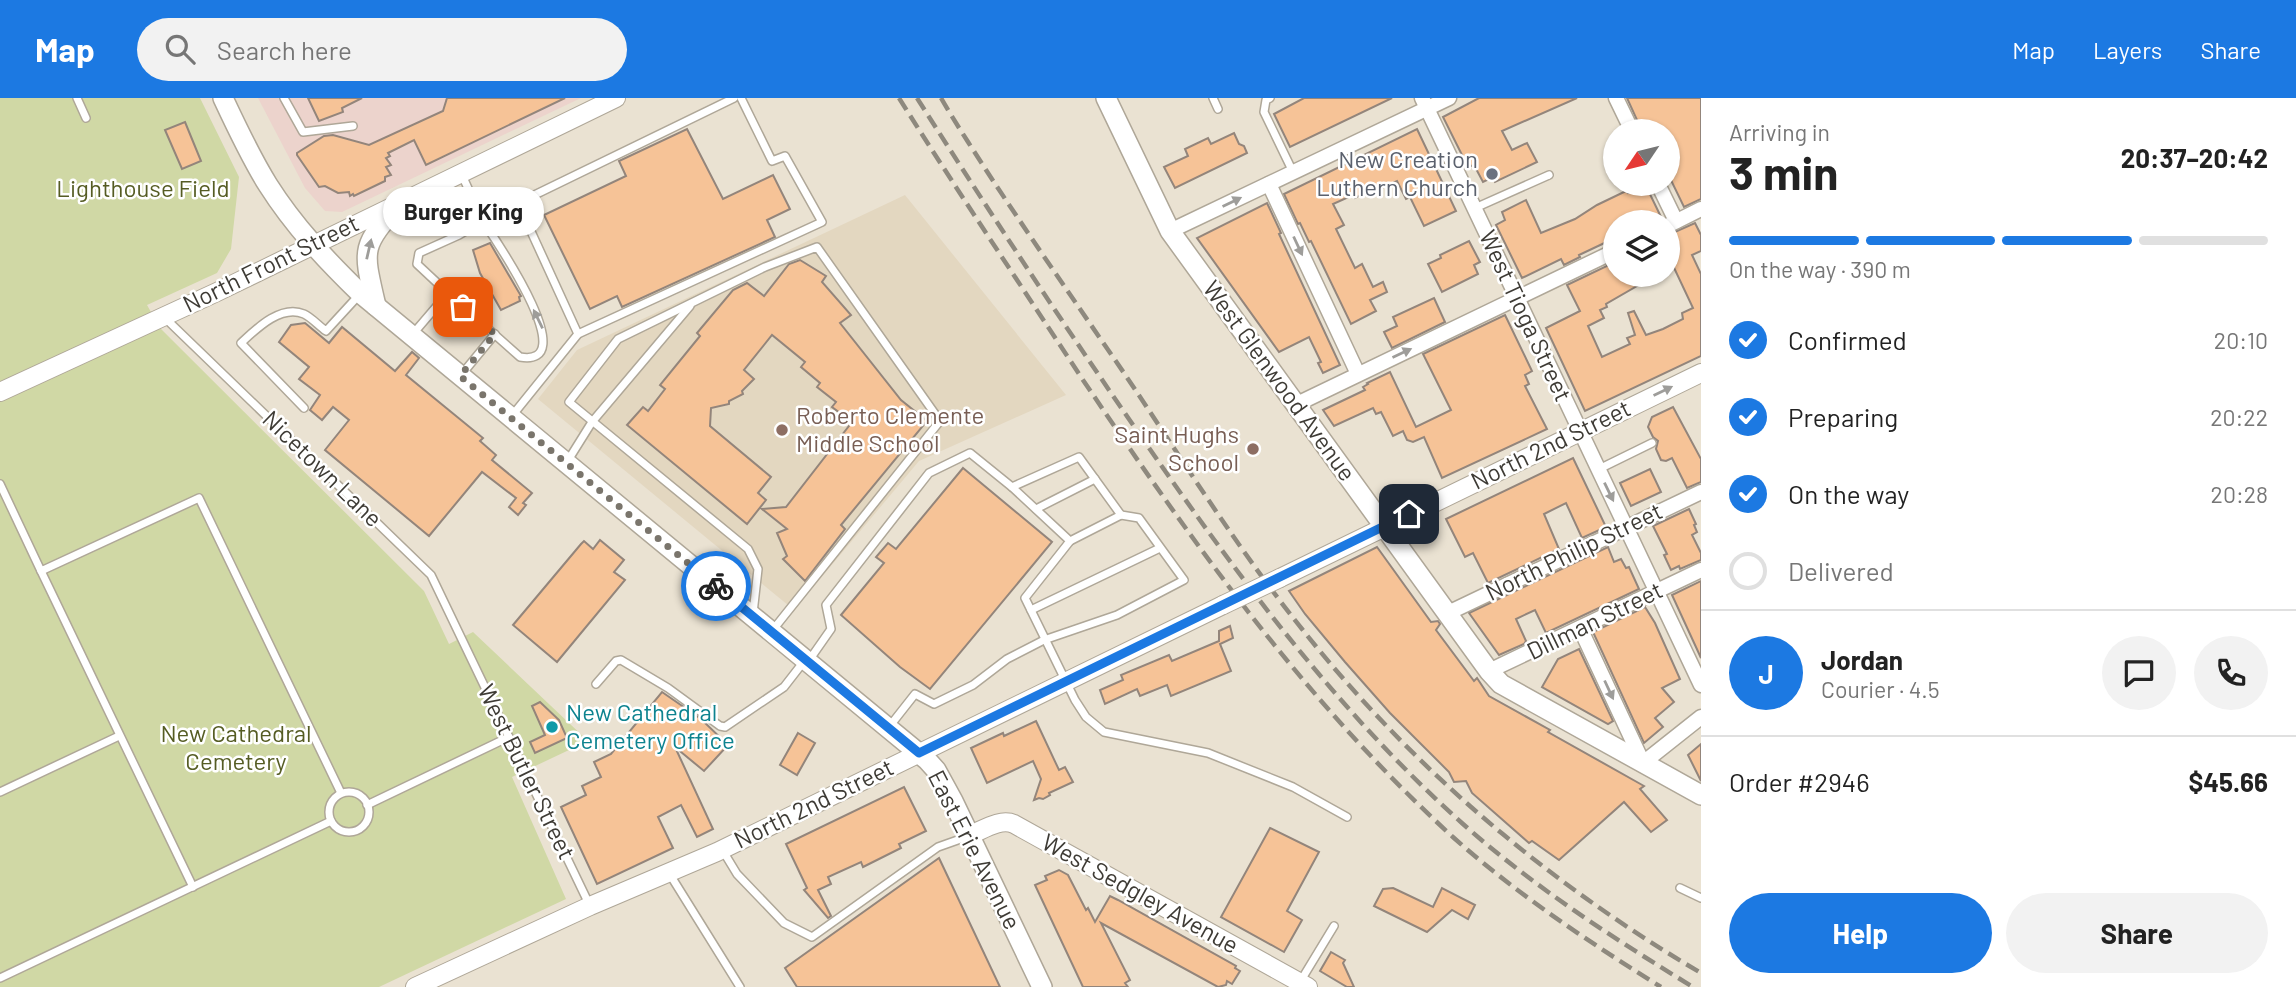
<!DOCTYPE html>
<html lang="en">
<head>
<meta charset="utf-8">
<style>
	body { margin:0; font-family:Barlow,sans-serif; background:#f2f2f2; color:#222; height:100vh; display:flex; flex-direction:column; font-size:26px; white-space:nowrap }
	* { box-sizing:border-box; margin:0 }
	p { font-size:23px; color:#767676 }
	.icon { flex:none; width:38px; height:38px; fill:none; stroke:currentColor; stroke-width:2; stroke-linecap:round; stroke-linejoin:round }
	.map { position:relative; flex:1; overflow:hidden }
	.side { display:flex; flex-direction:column; background:#fff; width:595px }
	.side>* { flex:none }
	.needle { width:46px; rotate:235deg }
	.controls { position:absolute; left:1603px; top:21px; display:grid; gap:14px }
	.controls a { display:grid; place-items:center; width:77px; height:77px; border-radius:50%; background:#fff; box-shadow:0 2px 5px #0004; font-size:35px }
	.pin { position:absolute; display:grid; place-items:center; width:60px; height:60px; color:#fff; margin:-30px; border-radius:14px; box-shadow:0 4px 10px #0006 }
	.courier { position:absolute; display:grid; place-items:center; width:70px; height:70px; margin:-35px; border:5px solid #1c79e2; border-radius:50%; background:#fff; color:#222; box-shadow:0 2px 9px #0007 }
	.bubble { position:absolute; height:49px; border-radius:24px; background:#fff; box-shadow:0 2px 5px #0004; font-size:23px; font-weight:700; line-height:49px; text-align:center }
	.overview em { font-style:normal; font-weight:700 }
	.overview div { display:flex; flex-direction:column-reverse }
	.overview { display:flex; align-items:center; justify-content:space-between; height:119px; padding:0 28px }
	h1 { font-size:46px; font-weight:700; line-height:52px }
	.bar { display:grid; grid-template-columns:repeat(4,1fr); gap:10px 7px; align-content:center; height:84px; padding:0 28px }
	.bar i { height:9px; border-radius:5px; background:#e0e0e0 }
	.bar .selected { background:#1c79e2 }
	.bar p { grid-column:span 4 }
	.line { display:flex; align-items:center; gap:18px; padding:0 28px; border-top:2px solid #e0e0e0 }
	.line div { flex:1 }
	.round { display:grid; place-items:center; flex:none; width:74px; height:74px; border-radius:37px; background:#f2f2f2 }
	ol { padding:0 28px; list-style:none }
	li { display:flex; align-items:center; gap:21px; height:77px }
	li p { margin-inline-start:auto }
	li .icon { padding:7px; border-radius:50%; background:#1c79e2; color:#fff; stroke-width:4 }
	li:last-child { color:#767676 }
	li i { width:38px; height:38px; border:4px solid #e0e0e0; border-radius:50% }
	.primary-button { display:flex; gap:14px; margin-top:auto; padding:14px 28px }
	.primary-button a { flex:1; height:80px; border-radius:42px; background:#1c79e2; color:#fff; font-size:28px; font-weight:700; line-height:80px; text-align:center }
	.primary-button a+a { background:#f2f2f2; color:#222 }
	header { display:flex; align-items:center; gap:42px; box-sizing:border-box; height:98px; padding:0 35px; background:#1c79e2; color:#fff }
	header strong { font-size:33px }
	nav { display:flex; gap:38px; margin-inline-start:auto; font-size:24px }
	.search { width:490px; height:63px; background:#f2f2f2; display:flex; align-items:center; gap:18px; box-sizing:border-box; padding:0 24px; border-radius:38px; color:#767676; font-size:26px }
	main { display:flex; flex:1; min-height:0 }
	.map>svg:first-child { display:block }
	.built { fill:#e3d7c0 }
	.medical { fill:#ecd3cc }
	.green { fill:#d0d8a5 }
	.building { fill:#f6c397; stroke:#93857b; stroke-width:2 }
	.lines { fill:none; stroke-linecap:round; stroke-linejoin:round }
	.service-casing { stroke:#afa798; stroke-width:10 }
	.minor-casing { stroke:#afa798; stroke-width:17 }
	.tertiary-casing { stroke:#afa798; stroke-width:20 }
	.secondary-casing { stroke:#afa798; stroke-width:22 }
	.service { stroke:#fff; stroke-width:7 }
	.minor { stroke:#fff; stroke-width:14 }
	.tertiary { stroke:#fff; stroke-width:18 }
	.secondary { stroke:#fff; stroke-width:19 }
	.rail { stroke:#8e897e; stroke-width:4.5; stroke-dasharray:14 7; stroke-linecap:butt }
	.tertiary-bridge-casing { stroke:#afa798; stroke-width:20; stroke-linecap:butt }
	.tertiary-bridge { stroke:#fff; stroke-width:18 }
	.oneway { fill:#9e9d9a }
	.done { stroke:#7a756c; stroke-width:7; stroke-dasharray:0 12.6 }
	.route { stroke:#1c79e2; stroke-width:9 }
	.worship-dot { fill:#6b7280; stroke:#fff; stroke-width:2.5 }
	.education-dot { fill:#8d6e63; stroke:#fff; stroke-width:2.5 }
	.culture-dot { fill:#0f9aa8; stroke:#fff; stroke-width:2.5 }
	.labels { text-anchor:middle; stroke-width:5; stroke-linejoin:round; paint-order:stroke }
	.worship-label { font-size:24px; fill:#5b616d; stroke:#fff; text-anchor:end }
	.park-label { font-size:24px; fill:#555c23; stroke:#fff }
	.street-label { font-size:24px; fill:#3e3b35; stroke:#fff }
	.education-label { font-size:24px; fill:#785e54; stroke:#fff; text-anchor:start }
	.culture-label { font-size:24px; fill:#0d838f; stroke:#fff; text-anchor:start }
</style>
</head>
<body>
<header>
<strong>Map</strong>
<div class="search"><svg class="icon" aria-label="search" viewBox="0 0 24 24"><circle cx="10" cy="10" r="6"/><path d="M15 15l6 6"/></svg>Search here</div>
<nav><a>Map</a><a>Layers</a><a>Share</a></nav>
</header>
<main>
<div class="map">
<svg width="1701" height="889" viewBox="0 0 1701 889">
	<rect width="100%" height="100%" fill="#eae2d2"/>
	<polygon class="built" points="905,97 1066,297 919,363 794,512 538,301 577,252"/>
	<polygon class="medical" points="258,0 581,0 342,114 325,113 305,90"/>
	<polygon class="green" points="0,0 200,0 239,79 231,151 217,175 147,207 160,230 424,493 449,546 473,534 588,643 512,679 566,801 379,889 0,889"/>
	<g class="building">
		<polygon points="308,0 362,0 342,10 343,14 319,23"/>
		<polygon points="447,0 565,0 426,67 414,42 388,55 390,58 386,60 391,67 386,69 391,77 385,79 385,83 354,98 353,96 350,98 349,94 338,95 325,88 319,89 297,57 297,55 324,38 333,37 369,47 443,13"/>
		<polygon points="1304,0 1392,0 1290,49 1274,16"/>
		<polygon points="1479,0 1577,0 1502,33 1512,52 1527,45 1537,64 1495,84 1493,79 1483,84 1474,67 1468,69 1443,19"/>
		<polygon points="1627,0 1701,0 1701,101 1684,109 1668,76 1668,33 1642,33"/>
		<polygon points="185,24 201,63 182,71 165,32"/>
		<polygon points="687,31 723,101 773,77 790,111 767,122 775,139 622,209 617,198 590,211 544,117 626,78 619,63"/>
		<polygon points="1417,31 1456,113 1424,128 1410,99 1406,101 1397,83 1366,97 1364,95 1355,100 1353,97 1333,106 1344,127 1336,131 1355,170 1362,166 1373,189 1383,184 1387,194 1370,202 1376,213 1351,226 1311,143 1309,144 1300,125 1298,126 1284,96"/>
		<polygon points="1234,35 1239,46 1244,48 1247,55 1175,90 1164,69 1188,58 1185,51 1208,40 1211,46"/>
		<polygon points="1646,88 1662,121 1660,124 1615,124 1615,140 1579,157 1580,159 1564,167 1561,161 1522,180 1496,127 1505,122 1502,114 1526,102 1541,135 1575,121 1597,107 1626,93 1628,95"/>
		<polygon points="1267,105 1281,135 1279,136 1340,267 1323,275 1318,265 1321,264 1309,239 1279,254 1197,140"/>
		<polygon points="1695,125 1701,137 1701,153 1692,157 1701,176 1701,258 1585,313 1546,230 1580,213 1567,187 1615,164 1615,177 1656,177 1606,206 1607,209 1600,212 1604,220 1588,228 1602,259 1630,246 1627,240 1635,237 1628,215 1634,213 1646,237 1663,231 1683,221 1682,215 1693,210 1668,157 1668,137"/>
		<polygon points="1469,143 1480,164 1474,167 1478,176 1442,194 1428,166 1441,160 1440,157"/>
		<polygon points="490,145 521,198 519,199 520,203 501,212 480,175 473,152"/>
		<polygon points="800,162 826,178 822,184 851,217 840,225 901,302 927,323 841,427 845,431 805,483 783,461 787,458 777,435 787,431 762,411 786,409 852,324 832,309 836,304 817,289 820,285 801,269 805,264 772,237 744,272 754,281 742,293 743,296 729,303 729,306 711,310 710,328 771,379 758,395 766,402 747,426 627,327 643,309 648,313 665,291 660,287 700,238 697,235 733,192 747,185 764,198 789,166"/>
		<polygon points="1434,200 1445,224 1392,250 1384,234 1397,228 1393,219"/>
		<polygon points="1505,217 1532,273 1525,277 1529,286 1525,288 1547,331 1442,380 1424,339 1413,344 1407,342 1403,333 1393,338 1381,314 1376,316 1373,310 1334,328 1323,312 1365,292 1363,289 1368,286 1367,285 1390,274 1416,329 1451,312 1423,256"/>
		<polygon points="305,225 329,245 342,229 395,273 412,254 419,260 406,277 483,340 480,343 496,357 492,362 532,395 523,405 526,407 518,417 509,409 516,400 482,374 429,438 325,352 349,322 333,309 322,322 310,312 320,297 299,281 309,269 279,244 291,227"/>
		<polygon points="1673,309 1701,361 1701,384 1687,390 1672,360 1666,363 1661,362 1656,351 1658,343 1653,339 1648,329 1652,319"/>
		<polygon points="1573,360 1606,429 1582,440 1566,405 1544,416 1559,451 1488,485 1473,455 1465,459 1446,421"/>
		<polygon points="963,370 1052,444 930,591 900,569 841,517 884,465 876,459 888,445 896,451"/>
		<polygon points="1650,371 1661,394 1631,408 1620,385"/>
		<polygon points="1689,411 1696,426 1694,427 1697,434 1692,437 1701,455 1701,462 1680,471 1679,468 1671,472 1664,457 1667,456 1653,428"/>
		<polygon points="600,442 624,462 614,474 625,482 557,564 513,527 581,446 584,443 593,451"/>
		<polygon points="1377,449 1431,524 1438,523 1440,526 1436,532 1474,583 1477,580 1489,598 1550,632 1548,634 1644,688 1640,691 1667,722 1651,734 1624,704 1559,762 1532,743 1529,745 1472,695 1466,683 1454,684 1449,674 1390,615 1345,564 1305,516 1289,493"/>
		<polygon points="1608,449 1614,464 1621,461 1626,470 1629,469 1639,491 1546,535 1535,512 1516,521 1526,543 1524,546 1499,557 1469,515"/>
		<polygon points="1701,483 1701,560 1672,497"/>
		<polygon points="1645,509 1655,525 1680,581 1662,590 1674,604 1655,620 1663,629 1644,645 1593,534"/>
		<polygon points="1230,528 1233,540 1220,546 1231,573 1171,598 1167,587 1140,598 1137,591 1105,606 1100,592 1123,582 1121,577 1169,557 1172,563 1219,543 1219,533"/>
		<polygon points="1579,551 1613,623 1608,626 1542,589 1558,561"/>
		<polygon points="662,594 701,621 728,647 704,673 675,649 713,731 697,739 681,707 658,719 673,750 597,786 561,709 586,697 582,688 601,679 594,664 611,656"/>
		<polygon points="540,604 559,622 567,640 535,655 530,644 545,637 532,608"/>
		<polygon points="1036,623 1059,672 1065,669 1073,684 1049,695 1050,697 1043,701 1039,700 1034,702 1041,681 1033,663 987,685 971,650 1003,635 1004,638"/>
		<polygon points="798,635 815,645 797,677 780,667"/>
		<polygon points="1701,646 1701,683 1688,657"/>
		<polygon points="904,689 926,733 899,746 901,750 863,769 861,764 828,779 831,786 818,792 831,818 828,820 804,792 807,790 786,746"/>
		<polygon points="1270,730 1319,754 1287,813 1302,822 1284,854 1221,819"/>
		<polygon points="939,760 1000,889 797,889 785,870"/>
		<polygon points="1059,772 1068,777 1086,812 1088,810 1095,824 1110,798 1118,802 1236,868 1235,870 1240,873 1232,886 1227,883 1226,887 1218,889 1101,825 1130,882 1125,885 1128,889 1083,889 1035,787 1047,782 1045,778"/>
		<polygon points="1393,790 1433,809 1442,790 1475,807 1468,821 1452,812 1427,834 1374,808 1383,791"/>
		<polygon points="1331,854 1345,862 1343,865 1354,889 1347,889 1320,873"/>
	</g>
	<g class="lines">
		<defs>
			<g id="service">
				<polyline points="77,0 86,20"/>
				<polyline points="284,0 303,34 353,28"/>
				<polyline points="1213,0 1218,11"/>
				<polyline points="1270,0 1266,2 1264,14 1293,74"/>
				<polyline points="1475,110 1549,77"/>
				<path d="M448,195L520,259C584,270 495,141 483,123"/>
				<polyline points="165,220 431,477 590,808"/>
				<polyline points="578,236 518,105 734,0"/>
				<polyline points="412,237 448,195 417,166 419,155 459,137 483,123 461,75"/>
				<polyline points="462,276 495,236"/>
				<path d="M304,310L241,245C256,231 281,206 304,216C311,219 319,228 326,233L360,196"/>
				<polyline points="511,319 578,236 822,124 785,58 772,63 741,0"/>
				<polyline points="567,364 592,324 690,208"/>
				<polyline points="1599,371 1652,345"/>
				<polyline points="0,386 41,473 199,400 341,695"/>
				<polyline points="1012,389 1070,443 1025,500 1075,602 1086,619 1104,634 1208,655 1293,689 1347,719"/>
				<polyline points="1036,411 1095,381"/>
				<polyline points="1070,443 1121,417"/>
				<polyline points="41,473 193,789"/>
				<polyline points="1031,512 1160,450"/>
				<polyline points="753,515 758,471 748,451 569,304 618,241 765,169 817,149 940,323 772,533"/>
				<polyline points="810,561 831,531 826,507 929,375 970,355 1012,389 1079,359 1121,417 1139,420 1184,482 1117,517 1044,542 1007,561 973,587 934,606 915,596 889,629"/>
				<polyline points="596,586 616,563 621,562 668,590 720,628 725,629 784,589 805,562"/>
				<polyline points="0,694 119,638"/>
				<circle cx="349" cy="714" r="20"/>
				<polyline points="367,707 509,639"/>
				<polyline points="723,753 737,776 784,825 812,839 938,749 969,738"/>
				<polyline points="669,775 740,889"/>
				<polyline points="1680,790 1701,800"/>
				<polyline points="0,880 331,723"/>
				<polyline points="1300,884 1334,828"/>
			</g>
			<g id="minor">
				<polyline points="1422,0 1701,587"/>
				<polyline points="1616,0 1632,33"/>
				<polyline points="1269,86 1358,276"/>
				<polyline points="1658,86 1676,123"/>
				<polyline points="1669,127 1701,111"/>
				<polyline points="1170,133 1449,0"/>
				<polyline points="1297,306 1615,153"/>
				<polyline points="1448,515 1701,394"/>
				<polyline points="1580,530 1643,665 1701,619"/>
				<polyline points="1489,573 1701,472"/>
			</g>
			<g id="tertiary">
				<polyline points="0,294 217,194 616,0"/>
				<polyline points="1280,480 1701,275"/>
				<path d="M970,737C983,732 1000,720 1014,726L1308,889"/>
				<polyline points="415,889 590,808 717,754 1223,507"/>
			</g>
			<g id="secondary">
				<path d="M223,0C237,30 251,60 268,87C294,128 326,162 360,195L927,662L936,672L953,703L1042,889"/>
				<polyline points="1106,0 1170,133 1489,573 1501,586 1701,697"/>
				<path d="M376,208C362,148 361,150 401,103"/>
			</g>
		</defs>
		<use href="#service" class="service-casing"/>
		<use href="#minor" class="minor-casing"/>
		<use href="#tertiary" class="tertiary-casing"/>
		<use href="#secondary" class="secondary-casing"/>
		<use href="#service" class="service"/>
		<use href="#minor" class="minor"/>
		<use href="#tertiary" class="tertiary"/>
		<use href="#secondary" class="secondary"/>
		<g class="rail">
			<path d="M899,0C958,94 1020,186 1081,279C1193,445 1305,604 1454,740C1518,797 1589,844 1661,889"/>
			<path d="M917,0C992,118 1069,235 1149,350C1243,485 1340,616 1463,726C1534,789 1613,840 1693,889"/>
			<path d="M941,0C956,26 972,50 988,75C1032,142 1078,208 1124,275C1182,361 1237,450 1302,531C1413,671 1548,785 1701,875"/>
		</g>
		<defs>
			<polyline id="tertiary-bridge" points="1223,507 1280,480"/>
		</defs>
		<use href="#tertiary-bridge" class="tertiary-bridge-casing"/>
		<use href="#tertiary-bridge" class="tertiary-bridge"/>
	</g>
	<defs><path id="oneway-solid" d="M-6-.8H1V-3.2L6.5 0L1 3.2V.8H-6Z" transform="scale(1.75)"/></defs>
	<g class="oneway">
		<use href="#oneway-solid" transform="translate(1232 104) rotate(-26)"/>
		<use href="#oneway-solid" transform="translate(1298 148) rotate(65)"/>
		<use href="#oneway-solid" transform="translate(369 151) rotate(-77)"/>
		<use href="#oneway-solid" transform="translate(538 221) rotate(-116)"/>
		<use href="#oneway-solid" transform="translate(1402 255) rotate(-25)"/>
		<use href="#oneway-solid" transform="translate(1663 293) rotate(-26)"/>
		<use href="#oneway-solid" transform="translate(1609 394) rotate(64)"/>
		<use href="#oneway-solid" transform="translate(1609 592) rotate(65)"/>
	</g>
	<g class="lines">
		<polyline class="done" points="463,209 495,236 460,278 716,488"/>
		<polyline class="route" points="716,488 919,655 1409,416"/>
	</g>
	<circle class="worship-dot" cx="1492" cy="76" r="7"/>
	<g class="education-dot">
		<circle cx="782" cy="332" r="7"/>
		<circle cx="1253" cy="351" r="7"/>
	</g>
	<circle class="culture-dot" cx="552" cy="629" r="7"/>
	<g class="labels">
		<g class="worship-label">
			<text x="1478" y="70">New Creation<tspan x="1478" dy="28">Luthern Church</tspan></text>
		</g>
		<g class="park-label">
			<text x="143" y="99">Lighthouse Field</text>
			<text x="236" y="644">New Cathedral<tspan x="236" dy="28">Cemetery</tspan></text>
		</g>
		<g class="street-label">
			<text transform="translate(271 166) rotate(-26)" y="8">North Front Street</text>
			<text transform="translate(1525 218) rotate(65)" y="8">West Tioga Street</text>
			<text transform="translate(1279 283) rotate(54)" y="8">West Glenwood Avenue</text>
			<text transform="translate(1551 347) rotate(-26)" y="8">North 2nd Street</text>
			<text transform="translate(322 371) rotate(44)" y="8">Nicetown Lane</text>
			<text transform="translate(1574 454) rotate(-26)" y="8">North Philip Street</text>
			<text transform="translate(1595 523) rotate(-26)" y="8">Dillman Street</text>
			<text transform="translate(526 674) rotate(64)" y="8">West Butler Street</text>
			<text transform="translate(814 706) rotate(-26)" y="8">North 2nd Street</text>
			<text transform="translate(974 752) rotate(63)" y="8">East Erie Avenue</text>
			<text transform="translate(1140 796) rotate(29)" y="8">West Sedgley Avenue</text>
		</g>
		<g class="education-label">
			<text x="796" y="326">Roberto Clemente<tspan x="796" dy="28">Middle School</tspan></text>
			<text x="1239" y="345" text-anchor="end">Saint Hughs<tspan x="1239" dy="28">School</tspan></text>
		</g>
		<g class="culture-label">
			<text x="566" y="623">New Cathedral<tspan x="566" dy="28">Cemetery Office</tspan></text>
		</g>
	</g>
</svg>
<div class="controls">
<a><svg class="needle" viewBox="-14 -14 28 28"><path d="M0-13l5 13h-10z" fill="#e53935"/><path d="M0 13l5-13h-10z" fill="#767676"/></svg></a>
<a><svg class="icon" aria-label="layers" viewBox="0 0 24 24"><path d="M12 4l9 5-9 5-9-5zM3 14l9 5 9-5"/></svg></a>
</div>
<div class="pin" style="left:463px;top:209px;background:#ea580c"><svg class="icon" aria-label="bag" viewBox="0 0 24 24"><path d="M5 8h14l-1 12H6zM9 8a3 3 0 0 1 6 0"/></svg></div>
<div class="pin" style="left:1409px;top:416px;background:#1f2937"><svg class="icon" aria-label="home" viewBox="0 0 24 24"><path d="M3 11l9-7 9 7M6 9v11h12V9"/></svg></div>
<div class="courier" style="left:716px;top:488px"><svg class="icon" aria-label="bike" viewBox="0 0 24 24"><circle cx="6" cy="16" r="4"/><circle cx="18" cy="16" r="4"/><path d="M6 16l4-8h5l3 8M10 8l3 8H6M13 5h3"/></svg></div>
<div class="bubble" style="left:383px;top:89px;width:161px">Burger King</div>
</div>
<section class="side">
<div class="overview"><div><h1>3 min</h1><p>Arriving in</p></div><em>20:37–20:42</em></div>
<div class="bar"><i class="selected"></i><i class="selected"></i><i class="selected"></i><i></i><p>On the way · 390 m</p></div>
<ol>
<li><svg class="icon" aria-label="check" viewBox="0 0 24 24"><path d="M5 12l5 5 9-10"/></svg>Confirmed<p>20:10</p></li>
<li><svg class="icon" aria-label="check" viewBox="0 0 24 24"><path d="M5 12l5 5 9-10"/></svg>Preparing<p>20:22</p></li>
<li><svg class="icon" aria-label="check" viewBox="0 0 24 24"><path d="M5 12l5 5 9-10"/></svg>On the way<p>20:28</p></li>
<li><i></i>Delivered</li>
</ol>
<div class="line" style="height:126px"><b class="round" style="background:#1c79e2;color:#fff">J</b><div><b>Jordan</b><p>Courier · 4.5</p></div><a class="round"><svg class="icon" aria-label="chat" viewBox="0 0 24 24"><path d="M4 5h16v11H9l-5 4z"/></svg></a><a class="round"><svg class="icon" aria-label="phone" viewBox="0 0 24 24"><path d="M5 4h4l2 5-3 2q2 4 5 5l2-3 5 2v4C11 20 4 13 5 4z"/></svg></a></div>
<div class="line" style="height:91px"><div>Order #2946</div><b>$45.66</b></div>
<div class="primary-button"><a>Help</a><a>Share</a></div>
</section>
</main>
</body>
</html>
